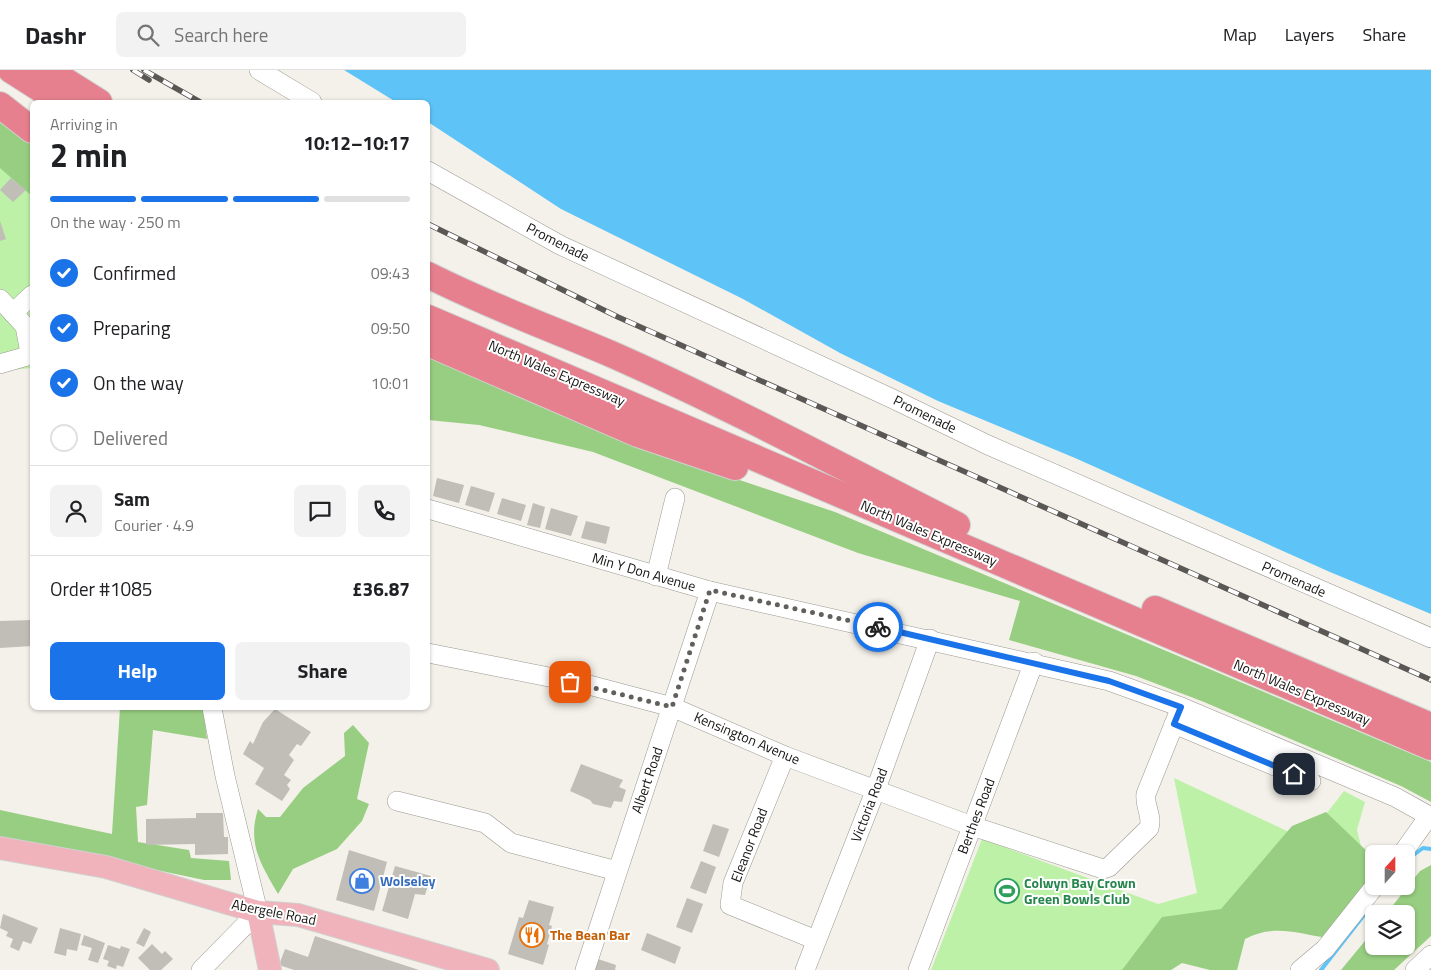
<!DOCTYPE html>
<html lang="en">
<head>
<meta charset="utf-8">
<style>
	body { margin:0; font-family:"Titillium Web",sans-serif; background:#f2f2f2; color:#202124; height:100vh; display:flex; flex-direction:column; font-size:19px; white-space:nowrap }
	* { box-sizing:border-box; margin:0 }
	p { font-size:16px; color:#757577 }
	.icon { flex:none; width:28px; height:28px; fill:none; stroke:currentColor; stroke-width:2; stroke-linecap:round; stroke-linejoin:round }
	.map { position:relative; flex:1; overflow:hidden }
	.drawer { position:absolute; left:30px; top:30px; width:400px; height:610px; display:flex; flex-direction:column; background:#fff; border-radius:8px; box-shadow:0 1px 4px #0004 }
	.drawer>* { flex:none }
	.needle { width:32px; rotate:21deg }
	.tools { position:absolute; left:1365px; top:775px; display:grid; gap:10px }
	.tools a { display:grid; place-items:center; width:50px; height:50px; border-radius:8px; background:#fff; box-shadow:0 1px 4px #0004; font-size:25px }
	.pin { position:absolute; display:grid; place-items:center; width:42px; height:42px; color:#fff; margin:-21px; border-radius:10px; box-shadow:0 2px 8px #0006 }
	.courier { position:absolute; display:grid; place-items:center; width:50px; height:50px; margin:-25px; border:4px solid #1a73e8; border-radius:50%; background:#fff; color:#222; box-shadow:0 1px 6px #0007 }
	.head em { font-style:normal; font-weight:700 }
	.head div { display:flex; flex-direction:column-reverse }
	.head { display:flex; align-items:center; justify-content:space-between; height:85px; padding:0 20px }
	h1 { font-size:32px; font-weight:700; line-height:38px }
	.bar { display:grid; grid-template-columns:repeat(4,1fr); gap:8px 5px; align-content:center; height:60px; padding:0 20px }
	.bar i { height:6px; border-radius:4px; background:#e0e0e0 }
	.bar .on { background:#1a73e8 }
	.bar p { grid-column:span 4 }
	.line { display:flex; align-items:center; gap:12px; padding:0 20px; border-top:1px solid #e0e0e0 }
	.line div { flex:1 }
	.round { display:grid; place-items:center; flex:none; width:52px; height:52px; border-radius:8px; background:#f2f2f2 }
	ol { padding:0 20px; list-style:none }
	li { display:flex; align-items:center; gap:15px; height:55px }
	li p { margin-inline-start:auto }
	li .icon { padding:5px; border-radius:50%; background:#1a73e8; color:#fff; stroke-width:4 }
	li:last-child { color:#757577 }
	li i { width:28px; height:28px; border:2px solid #e0e0e0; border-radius:50% }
	.button { display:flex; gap:10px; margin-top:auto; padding:10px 20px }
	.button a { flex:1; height:58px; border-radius:8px; background:#1a73e8; color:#fff; font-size:20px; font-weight:700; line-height:58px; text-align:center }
	.button a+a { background:#f2f2f2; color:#202124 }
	header { display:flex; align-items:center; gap:30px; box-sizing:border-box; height:70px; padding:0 25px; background:#fff; border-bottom:1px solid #e0e0e0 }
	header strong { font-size:24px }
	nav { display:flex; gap:28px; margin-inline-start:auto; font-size:18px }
	.search { width:350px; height:45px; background:#f2f2f2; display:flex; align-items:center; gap:12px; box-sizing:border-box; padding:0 18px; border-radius:8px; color:#757577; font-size:19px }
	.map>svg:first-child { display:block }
	.green { fill:#bdf1a8 }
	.forest { fill:#98ce81 }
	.water { fill:#5ec3f7 }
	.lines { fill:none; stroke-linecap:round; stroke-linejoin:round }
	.stream { stroke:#5ec3f7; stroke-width:4 }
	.building { fill:#c0beb7 }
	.minor-casing { stroke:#9a9891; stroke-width:20 }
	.major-casing { stroke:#d0d0cf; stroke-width:24 }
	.highway-casing { stroke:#d0d0cf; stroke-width:28 }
	.minor { stroke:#fff; stroke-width:19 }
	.major { stroke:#f0b3bc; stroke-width:22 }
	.highway { stroke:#e6808f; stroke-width:26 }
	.rail-casing { stroke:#5a5855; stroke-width:5.5 }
	.rail { stroke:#fff; stroke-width:4; stroke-dasharray:11; stroke-linecap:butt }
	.done { stroke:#62605c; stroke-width:5; stroke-dasharray:0 9 }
	.route { stroke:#1a73e8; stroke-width:6 }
	.labels { text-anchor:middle; stroke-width:4; stroke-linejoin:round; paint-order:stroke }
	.street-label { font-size:14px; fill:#131210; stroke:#fff }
	.shop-label { font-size:14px; font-weight:bold; fill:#366cbe; stroke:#fff; text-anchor:start }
	.leisure-label { font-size:14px; font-weight:bold; fill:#27864d; stroke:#fff; text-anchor:start }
	.food-label { font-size:14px; font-weight:bold; fill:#c56008; stroke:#fff; text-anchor:start }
</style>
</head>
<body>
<header>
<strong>Dashr</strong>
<div class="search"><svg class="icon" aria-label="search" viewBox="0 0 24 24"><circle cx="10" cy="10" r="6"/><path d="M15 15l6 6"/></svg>Search here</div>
<nav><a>Map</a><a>Layers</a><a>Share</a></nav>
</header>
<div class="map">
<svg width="1431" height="900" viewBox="0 0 1431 900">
	<rect width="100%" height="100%" fill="#f4f1ea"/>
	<g class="green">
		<polygon points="0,47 32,71 32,298 0,301"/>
		<polygon points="1174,708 1306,770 1344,721 1365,732 1357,760 1367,800 1244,862 1150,900 931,900 982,769 1158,834 1197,823"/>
	</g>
	<g class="forest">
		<polygon points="0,48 32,72 32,126 0,98"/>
		<polygon points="428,284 698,396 835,442 1431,692 1431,732 1401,716 1204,632 1136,606 1009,570 1020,531 858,483 593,382 479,355 428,350"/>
		<polygon points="120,638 203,638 207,669 153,660 147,735 136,737 138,772 189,780 191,788 229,791 231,810 204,810 0,767 0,740 112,764"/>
		<path d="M353,655L369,673L357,729L369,734L362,751L337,779L293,799L278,824C261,794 247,774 258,739L266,747H280L303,718L345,686L344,663Z"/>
		<path d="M1326,742L1374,788V807L1327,868C1297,863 1273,854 1245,869L1237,900H1210L1182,893L1171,900H1122L1162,847L1221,839L1292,756Z"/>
		<polygon points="1431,795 1431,866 1394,900 1341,900 1374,860 1374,876 1406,876 1406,844 1386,844 1420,801"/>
	</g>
	<polygon class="water" points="344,0 1431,0 1431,544 1330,502 1075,388 938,331 840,283 743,229 561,139 428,52 428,32 396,32"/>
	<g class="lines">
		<g class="stream">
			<polyline points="1408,789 1423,778 1431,779"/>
			<polyline points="1381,823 1386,816"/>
			<polyline points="1321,900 1364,845"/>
		</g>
	</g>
	<g class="building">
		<polygon points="11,108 26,120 13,132 0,120"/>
		<polygon points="0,151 6,169 0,171"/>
		<polygon points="437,408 464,415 459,433 433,426"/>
		<polygon points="471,416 495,423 489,442 465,435"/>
		<polygon points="502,428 526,435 521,451 497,444"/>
		<polygon points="533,433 545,437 540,458 527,455"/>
		<polygon points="551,438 578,446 571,466 545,459"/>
		<polygon points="586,451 610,457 606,474 581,468"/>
		<polygon points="32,550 32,576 0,578 0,551"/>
		<polygon points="275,639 311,662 301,676 297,674 289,685 294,690 284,705 291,710 287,715 290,719 282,731 255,714 264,698 243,684 250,671 253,674 263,652"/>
		<polygon points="581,694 623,710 619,717 626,720 622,732 614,731 611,738 593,734 590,730 570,721"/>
		<polygon points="196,743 223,743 224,767 228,767 228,784 195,785 195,774 146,775 146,749 196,748"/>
		<polygon points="713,754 729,759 719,787 703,781"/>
		<polygon points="349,780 387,792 374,841 336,830"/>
		<polygon points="701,791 716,797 706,824 690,818"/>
		<polygon points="395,796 431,806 425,825 415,824 408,849 382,841"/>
		<polygon points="687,828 703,834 692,863 676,857"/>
		<polygon points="529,830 554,837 549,855 552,856 547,874 549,875 543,895 508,884 519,847 523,848"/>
		<polygon points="3,844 38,858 31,874 23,871 19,881 10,877 13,869 6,866 8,862 0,858"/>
		<polygon points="60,858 81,864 77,881 67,879 66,886 54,883"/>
		<polygon points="144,858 151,862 144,877 136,873"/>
		<polygon points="647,863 681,877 675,894 641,880"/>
		<polygon points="84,865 105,873 98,893 88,890 92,878 81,875"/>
		<polygon points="315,866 419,900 294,900 279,895 285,879 308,887"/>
		<polygon points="152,874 162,884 165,881 173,889 161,900 150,900 138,888"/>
		<polygon points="108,875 120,879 121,876 130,879 123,897 117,895 116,899 107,896 109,891 103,889"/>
		<polygon points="595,888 616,895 615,900 591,900"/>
	</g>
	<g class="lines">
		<defs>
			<g id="minor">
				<polyline points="259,0 312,32"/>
				<polyline points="428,101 560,175 893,329 988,375 1431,568"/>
				<polyline points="0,229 25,256 30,283 24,287 0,294"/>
				<polyline points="13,243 32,225"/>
				<polyline points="428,439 710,521 1109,611 1181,637 1345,706 1395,727 1431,747"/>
				<polyline points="656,506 675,428"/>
				<path d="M428,583L589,615L672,637L785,686L972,756L1103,799L1109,797L1149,758C1153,746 1144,736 1146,724L1181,637"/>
				<polyline points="1174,654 1311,711"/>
				<polyline points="785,686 733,813 730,835 816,870"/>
				<polyline points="397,731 485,753 511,773 617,801"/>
				<polyline points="1402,784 1429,746"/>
				<polyline points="201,900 258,842 225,706 212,638"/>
				<polyline points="585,900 710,521"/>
				<polyline points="805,900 876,719 930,569"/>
				<polyline points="918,900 1034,592"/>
				<polyline points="1300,900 1325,879 1375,816"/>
				<polyline points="1415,900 1431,885"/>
			</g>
			<g id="major">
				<polyline points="0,778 106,797 258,842 298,845 488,900"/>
				<polyline points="258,842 270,900"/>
			</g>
			<g id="highway">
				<polyline points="11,0 61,32"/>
				<polyline points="48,0 99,32"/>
				<polyline points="0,35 32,60"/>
				<path d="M428,205C487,235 550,258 611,284C729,336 842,397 957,455"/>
				<polyline points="428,248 1431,677"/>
				<polyline points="428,273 638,364 735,397"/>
				<polyline points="1155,539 1431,656"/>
			</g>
		</defs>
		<use href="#minor" class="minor-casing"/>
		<use href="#major" class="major-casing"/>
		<use href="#highway" class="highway-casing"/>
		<use href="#minor" class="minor"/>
		<use href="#major" class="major"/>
		<use href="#highway" class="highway"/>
		<defs>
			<g id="rail">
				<polyline points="133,0 149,10"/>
				<polyline points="144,0 200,32"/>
				<polyline points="428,154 618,247 1431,610"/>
			</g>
		</defs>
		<use href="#rail" class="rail-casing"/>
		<use href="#rail" class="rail"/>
	</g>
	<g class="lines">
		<polyline class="done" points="570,612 672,637 710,520 878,557"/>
		<polyline class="route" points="878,557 1109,611 1181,637 1174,654 1294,704"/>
	</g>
	<defs>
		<symbol id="shop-ring" viewBox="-11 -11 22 22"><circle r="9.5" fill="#fff" stroke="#3f7fe0" stroke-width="1.5"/><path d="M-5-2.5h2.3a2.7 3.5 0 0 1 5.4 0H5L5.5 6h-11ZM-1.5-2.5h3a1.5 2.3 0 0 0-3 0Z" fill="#3f7fe0"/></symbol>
		<symbol id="stadium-ring" viewBox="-11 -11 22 22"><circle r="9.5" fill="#fff" stroke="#2e9e5b" stroke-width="1.5"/><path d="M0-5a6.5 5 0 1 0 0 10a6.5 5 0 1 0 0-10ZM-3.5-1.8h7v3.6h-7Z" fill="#2e9e5b"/></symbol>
		<symbol id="restaurant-ring" viewBox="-11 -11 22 22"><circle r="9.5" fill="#fff" stroke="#e8710a" stroke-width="1.5"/><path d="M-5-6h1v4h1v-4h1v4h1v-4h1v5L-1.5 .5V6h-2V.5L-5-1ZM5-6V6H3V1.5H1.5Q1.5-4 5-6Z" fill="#e8710a"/></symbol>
	</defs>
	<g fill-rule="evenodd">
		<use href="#shop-ring" x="348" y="797" width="28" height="28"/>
		<use href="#stadium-ring" x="993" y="807" width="28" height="28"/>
		<use href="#restaurant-ring" x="518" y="851" width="28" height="28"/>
	</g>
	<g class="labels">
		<g class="street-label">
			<text transform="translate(558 172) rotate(27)" y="5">Promenade</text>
			<text transform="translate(557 303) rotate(23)" y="5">North Wales Expressway</text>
			<text transform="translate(925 344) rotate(26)" y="5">Promenade</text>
			<text transform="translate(929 463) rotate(23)" y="5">North Wales Expressway</text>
			<text transform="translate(644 502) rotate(16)" y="5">Min Y Don Avenue</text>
			<text transform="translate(1294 509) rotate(24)" y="5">Promenade</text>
			<text transform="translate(1302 622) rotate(23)" y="5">North Wales Expressway</text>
			<text transform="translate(747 668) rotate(23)" y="5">Kensington Avenue</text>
			<text transform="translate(647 710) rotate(-71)" y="5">Albert Road</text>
			<text transform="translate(869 735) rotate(-69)" y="5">Victoria Road</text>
			<text transform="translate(976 746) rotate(-69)" y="5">Berthes Road</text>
			<text transform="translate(749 775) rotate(-69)" y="5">Eleanor Road</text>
			<text transform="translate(274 842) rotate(11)" y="5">Abergele Road</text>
		</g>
		<g class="shop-label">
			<text x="380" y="816">Wolseley</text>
		</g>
		<g class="leisure-label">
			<text x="1024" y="818">Colwyn Bay Crown<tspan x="1024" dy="16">Green Bowls Club</tspan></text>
		</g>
		<g class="food-label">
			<text x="550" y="870">The Bean Bar</text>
		</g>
	</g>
</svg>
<div class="tools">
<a><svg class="needle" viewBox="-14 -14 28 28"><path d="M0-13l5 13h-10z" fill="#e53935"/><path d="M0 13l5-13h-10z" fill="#757577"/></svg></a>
<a><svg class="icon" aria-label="layers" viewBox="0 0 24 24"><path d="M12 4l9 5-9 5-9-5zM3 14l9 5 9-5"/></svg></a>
</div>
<div class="pin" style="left:570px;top:612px;background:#ea580c"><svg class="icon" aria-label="bag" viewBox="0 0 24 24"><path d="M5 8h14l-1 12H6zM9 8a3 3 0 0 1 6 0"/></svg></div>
<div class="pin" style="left:1294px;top:704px;background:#1f2937"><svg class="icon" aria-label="home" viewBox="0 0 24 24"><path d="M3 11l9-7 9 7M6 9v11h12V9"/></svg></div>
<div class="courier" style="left:878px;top:557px"><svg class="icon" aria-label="bike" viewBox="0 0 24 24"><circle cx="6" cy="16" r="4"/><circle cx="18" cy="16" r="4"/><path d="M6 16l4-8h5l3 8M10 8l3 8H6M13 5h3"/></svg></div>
<section class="drawer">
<div class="head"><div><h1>2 min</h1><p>Arriving in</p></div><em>10:12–10:17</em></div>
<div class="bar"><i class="on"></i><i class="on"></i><i class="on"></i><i></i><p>On the way · 250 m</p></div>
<ol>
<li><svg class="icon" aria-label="check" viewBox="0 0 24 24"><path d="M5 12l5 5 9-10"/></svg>Confirmed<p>09:43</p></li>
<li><svg class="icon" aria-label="check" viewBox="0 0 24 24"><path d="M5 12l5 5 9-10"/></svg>Preparing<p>09:50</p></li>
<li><svg class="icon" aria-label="check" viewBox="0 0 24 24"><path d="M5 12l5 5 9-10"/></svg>On the way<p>10:01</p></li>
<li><i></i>Delivered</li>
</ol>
<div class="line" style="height:90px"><a class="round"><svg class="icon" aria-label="person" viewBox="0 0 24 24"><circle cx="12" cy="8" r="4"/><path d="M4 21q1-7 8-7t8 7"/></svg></a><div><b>Sam</b><p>Courier · 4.9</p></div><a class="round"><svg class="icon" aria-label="chat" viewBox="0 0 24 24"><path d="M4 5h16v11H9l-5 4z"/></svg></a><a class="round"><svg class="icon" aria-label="phone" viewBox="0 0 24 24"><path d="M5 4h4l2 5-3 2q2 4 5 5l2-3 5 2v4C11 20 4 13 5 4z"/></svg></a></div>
<div class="line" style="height:65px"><div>Order #1085</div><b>£36.87</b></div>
<div class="button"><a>Help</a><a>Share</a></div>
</section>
</div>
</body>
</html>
